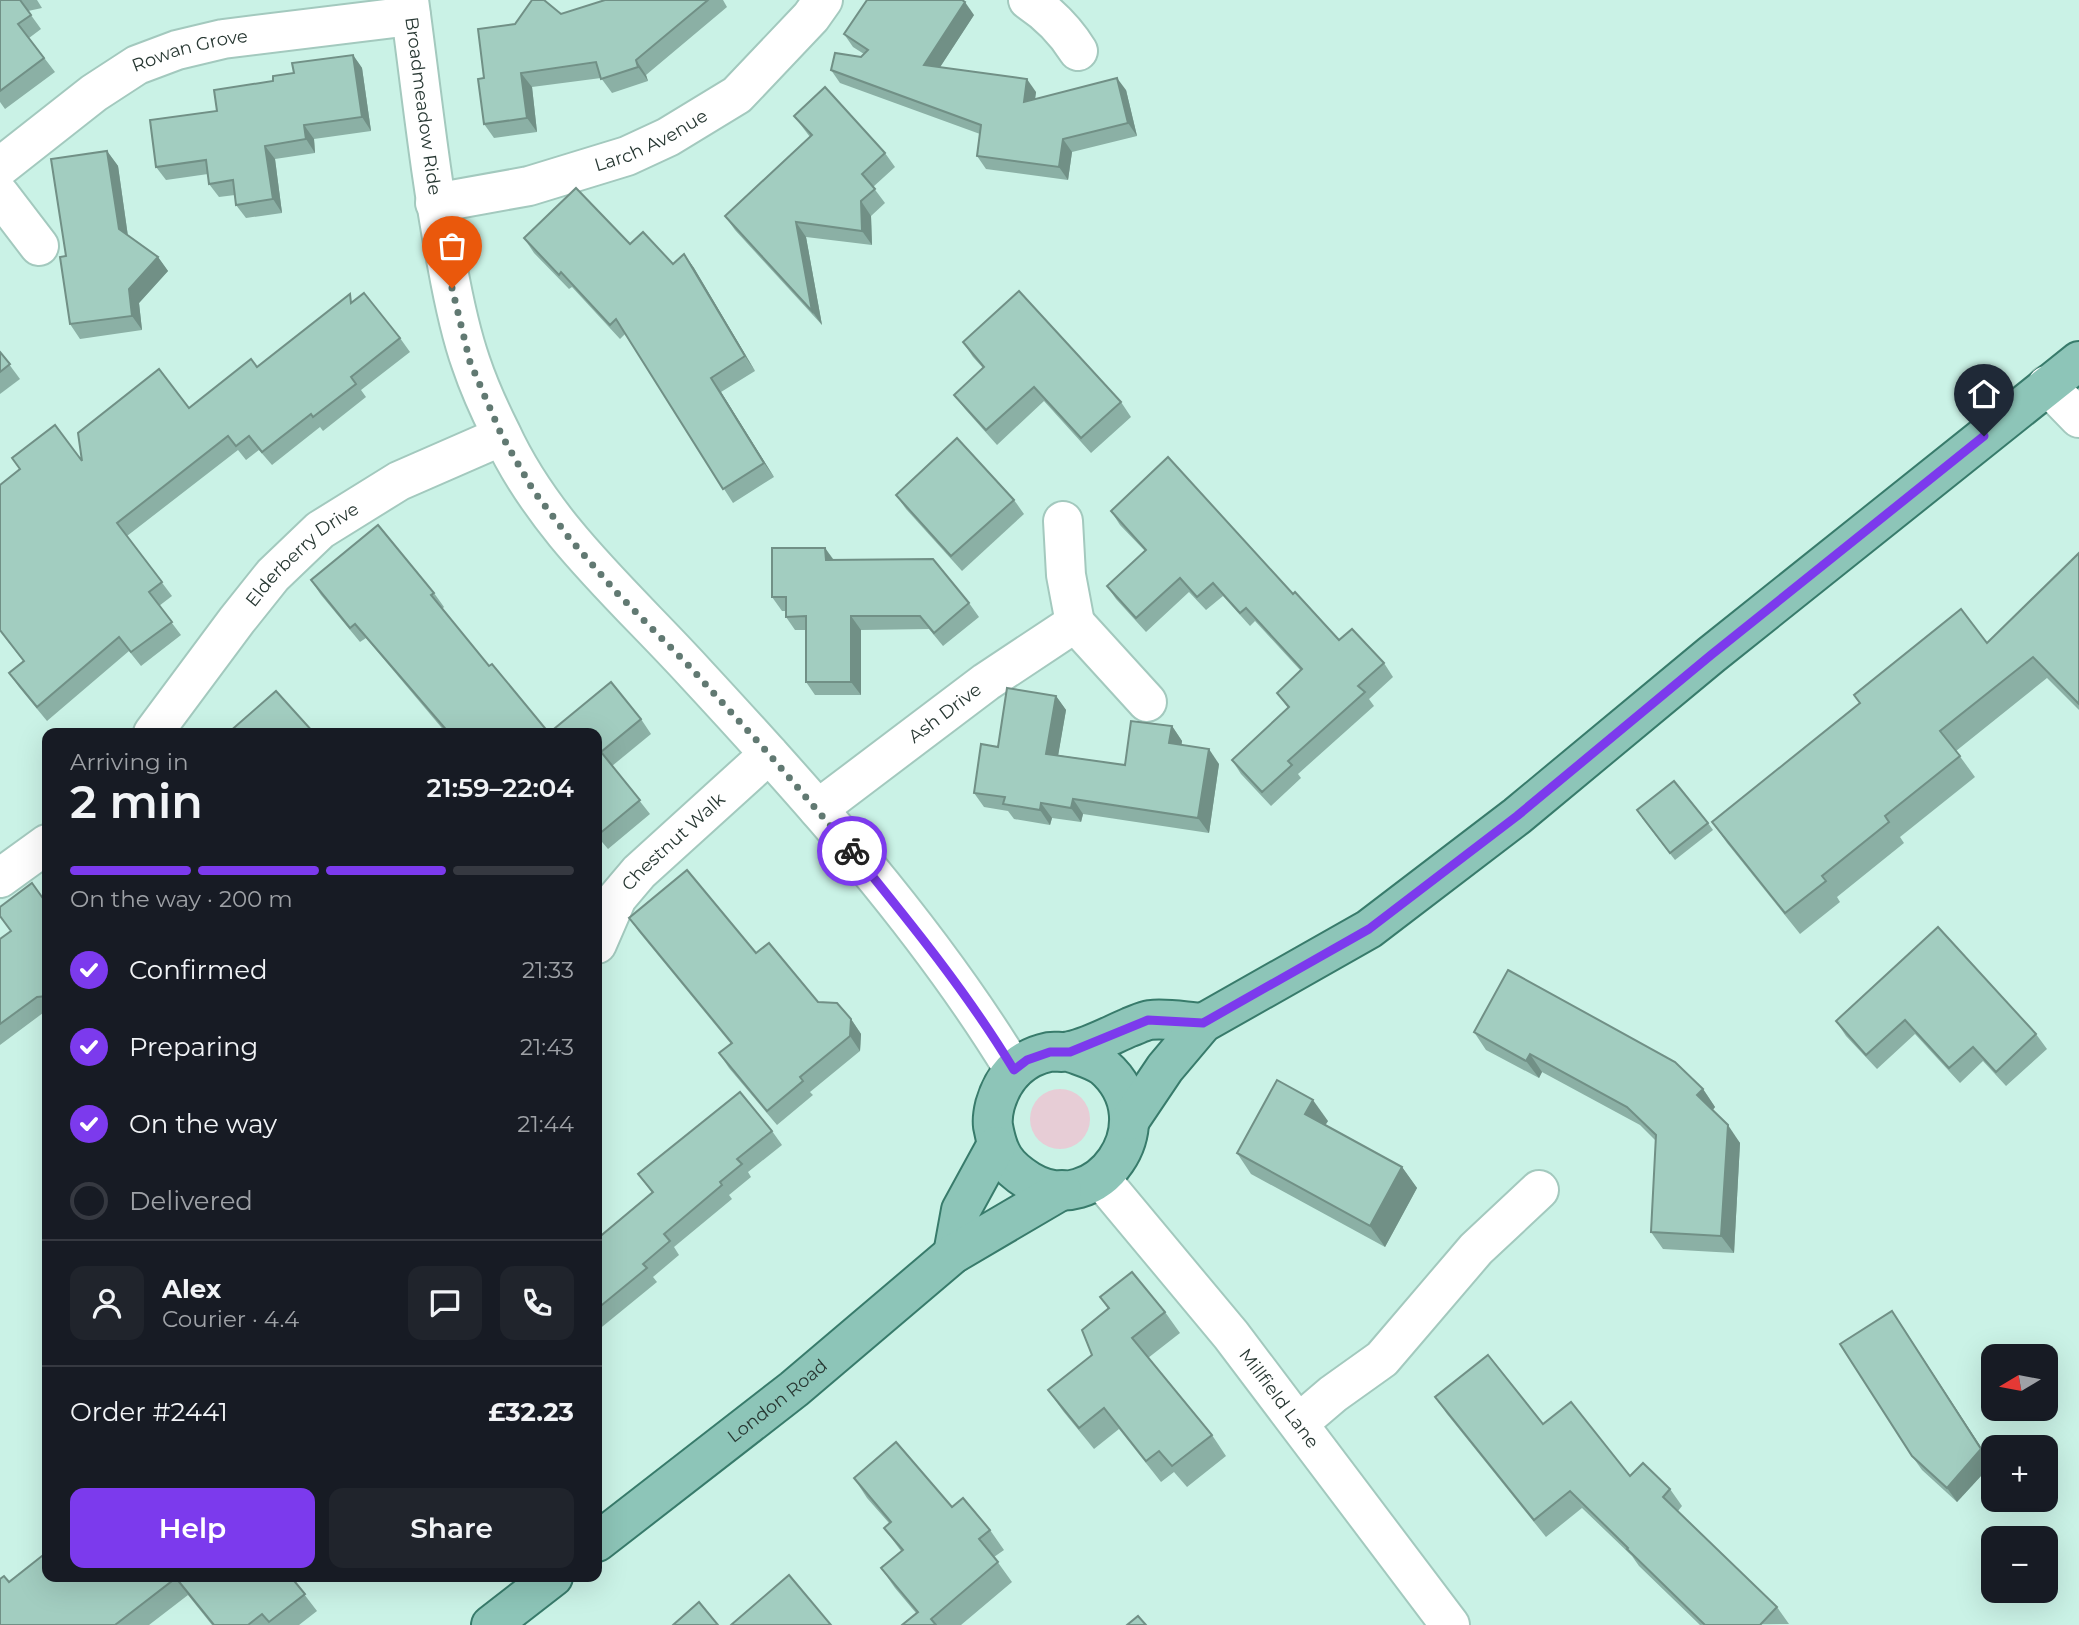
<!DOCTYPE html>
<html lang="en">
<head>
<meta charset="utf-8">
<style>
	body { margin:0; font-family:Montserrat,sans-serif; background:#20242c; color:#f1f3f6; height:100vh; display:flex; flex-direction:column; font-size:26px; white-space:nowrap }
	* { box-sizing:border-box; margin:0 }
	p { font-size:23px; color:#9ea1a6 }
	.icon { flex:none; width:38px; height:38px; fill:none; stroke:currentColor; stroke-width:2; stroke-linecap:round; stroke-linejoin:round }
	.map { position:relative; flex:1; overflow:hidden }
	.sheet { position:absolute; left:42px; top:728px; width:560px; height:854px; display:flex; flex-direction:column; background:#171b24; border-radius:14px; box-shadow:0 7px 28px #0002 }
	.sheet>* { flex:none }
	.needle { width:46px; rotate:260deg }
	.controls { position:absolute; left:1981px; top:1344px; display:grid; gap:14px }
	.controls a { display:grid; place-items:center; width:77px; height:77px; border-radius:14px; background:#171b24; box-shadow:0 7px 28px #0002; font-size:35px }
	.pin { position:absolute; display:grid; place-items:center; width:60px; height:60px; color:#fff; margin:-72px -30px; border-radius:50% 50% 50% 0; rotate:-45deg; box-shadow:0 0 7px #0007 }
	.pin .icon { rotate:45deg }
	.courier { position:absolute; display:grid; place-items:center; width:70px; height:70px; margin:-35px; border:5px solid #7c3aed; border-radius:50%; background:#fff; color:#222; box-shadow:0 2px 9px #0007 }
	.overview em { font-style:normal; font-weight:600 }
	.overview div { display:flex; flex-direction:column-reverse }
	.overview { display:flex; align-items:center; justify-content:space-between; height:119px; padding:0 28px }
	h1 { font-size:46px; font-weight:600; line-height:52px }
	.bar { display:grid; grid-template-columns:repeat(4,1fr); gap:10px 7px; align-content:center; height:84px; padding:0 28px }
	.bar i { height:9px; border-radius:5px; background:#363941 }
	.bar .active { background:#7c3aed }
	.bar p { grid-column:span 4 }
	.line { display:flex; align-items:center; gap:18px; padding:0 28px; border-top:2px solid #363941 }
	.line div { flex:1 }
	.round { display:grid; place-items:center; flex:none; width:74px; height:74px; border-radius:14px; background:#20242c }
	ol { padding:0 28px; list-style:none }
	li { display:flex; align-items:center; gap:21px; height:77px }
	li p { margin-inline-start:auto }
	li .icon { padding:7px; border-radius:50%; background:#7c3aed; color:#fff; stroke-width:4 }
	li:last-child { color:#9ea1a6 }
	li i { width:38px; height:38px; border:4px solid #363941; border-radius:50% }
	.primary-button { display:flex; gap:14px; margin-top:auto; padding:14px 28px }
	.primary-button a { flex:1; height:80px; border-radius:14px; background:#7c3aed; color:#fff; font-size:28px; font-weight:600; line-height:80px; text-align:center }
	.primary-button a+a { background:#20242c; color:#f1f3f6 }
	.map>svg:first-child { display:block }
	.green { fill:#e7cdd6 }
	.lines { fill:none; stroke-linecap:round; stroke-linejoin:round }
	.minor-casing { stroke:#a3c9be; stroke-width:42 }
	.major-casing { stroke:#387b6b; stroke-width:42 }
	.minor { stroke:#fff; stroke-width:38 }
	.major { stroke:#8dc5b8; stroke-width:38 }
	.wall { fill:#8bb0a5 }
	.shaded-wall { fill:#719086 }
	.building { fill:#a2cdc0; stroke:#719086; stroke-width:2 }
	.done { stroke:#617972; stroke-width:7; stroke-dasharray:0 12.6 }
	.route { stroke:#7c3aed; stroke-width:9 }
	.labels { text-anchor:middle; stroke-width:5; stroke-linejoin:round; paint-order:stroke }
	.street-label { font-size:18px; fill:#283833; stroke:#fff }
</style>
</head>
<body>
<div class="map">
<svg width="2079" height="1625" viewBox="0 0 2079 1625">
	<rect width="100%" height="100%" fill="#caf2e6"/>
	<circle class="green" cx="1060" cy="1119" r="30"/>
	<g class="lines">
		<defs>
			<g id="minor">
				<path id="s1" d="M409,0C421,88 430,177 447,264C453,297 460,332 471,363C479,387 490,411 501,433C545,529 627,598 696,674C809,796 927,927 1014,1070"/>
				<path d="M1028,0C1049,14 1065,30 1078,51"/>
				<path id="s2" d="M0,167L94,93L137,65L177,50L223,39L411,16"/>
				<polyline points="0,195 39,246"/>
				<path id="s3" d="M435,203L529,186L627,156L668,137L737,95L811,17L823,0"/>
				<polyline points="2047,385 2079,418"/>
				<polyline points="1075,623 1147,702"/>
				<path id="s4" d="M153,733L237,620L273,575L320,530L399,481L502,436"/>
				<path id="s5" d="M818,809L986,682L1075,623L1066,575L1063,521"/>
				<polyline points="0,878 47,844"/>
				<path id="s6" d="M597,944L617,898L639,872L769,754"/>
				<path id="s7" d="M1100,1178L1231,1335L1450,1625"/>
				<polyline points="1299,1423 1333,1394 1382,1359 1476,1249 1539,1190"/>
			</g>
			<g id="major">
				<path d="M1070,1052C1080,1056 1095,1060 1104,1067C1168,1123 1097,1222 1029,1181C1005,1166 998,1154 993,1126C992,1118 993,1113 995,1105C1003,1077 1020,1058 1049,1052C1056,1051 1063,1053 1070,1051C1090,1047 1111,1035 1130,1027C1136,1025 1143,1021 1150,1020C1167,1018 1186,1022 1203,1023"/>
				<polyline points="1130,1120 1165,1068 1203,1023 1369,929 1517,816 1711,655 2079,361"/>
				<polyline points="953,1254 961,1210 996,1146"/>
				<path id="s8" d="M597,1542L794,1389L953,1254L1062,1190"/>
				<polyline points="491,1625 553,1577"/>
			</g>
		</defs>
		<use href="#minor" class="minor-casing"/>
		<use href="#major" class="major-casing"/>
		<use href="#minor" class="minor"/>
		<use href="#major" class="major"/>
	</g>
	<g class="wall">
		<polygon points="0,0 37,0 42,8 28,11 41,29 29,38 55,72 5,109 0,102"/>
		<polygon points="605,0 723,0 727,7 646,75 648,81 612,93 601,78 532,87 537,132 494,138 484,124 484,78 515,24 561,14"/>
		<polygon points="974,15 940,67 1036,92 1035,99 1126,90 1137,136 1072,152 1068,180 986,169 977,156 980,134 840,83 831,70 861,57 864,54 853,47 844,34"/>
		<polygon points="353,55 362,68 371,131 314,139 315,153 275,159 282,213 246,218 236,205 235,195 219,197 209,184 208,174 166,180 156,167 217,111 273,81 294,73"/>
		<polygon points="794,116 885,153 895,167 873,187 885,203 871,216 872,245 806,237 822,325 735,230 725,216 810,137"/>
		<polygon points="107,151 118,166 128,236 158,257 168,271 139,303 142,330 80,339 70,324 66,256"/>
		<polygon points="524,238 630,244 673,264 684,254 694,268 755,371 721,392 774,477 733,503 625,334 620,339 572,287 569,289 534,253"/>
		<polygon points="355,301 400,338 410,352 361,390 366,397 323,431 320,427 272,465 259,450 246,460 238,450 127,536 172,596 159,606 181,635 141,666 129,651 47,721 19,687 9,673 23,661 0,631 0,485 20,470 12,458 82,461 189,408 257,367"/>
		<polygon points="963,342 1121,402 1131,417 1091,453 1044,401 997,445 965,409 954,395 983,368 973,357"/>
		<polygon points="0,352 20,379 0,394"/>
		<polygon points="896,495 1014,500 1024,514 962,571 906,509"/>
		<polygon points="1111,511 1293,594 1339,640 1384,663 1393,677 1369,699 1374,706 1298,774 1301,778 1271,806 1241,774 1232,760 1288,708 1277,693 1301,671 1255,621 1250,626 1223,596 1206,610 1189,592 1146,632 1116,599 1107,586 1145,551 1120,525"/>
		<polygon points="825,548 834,560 969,603 979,617 943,646 929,629 861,630 861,695 815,695 806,682 806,630 795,630 786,617 786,611 782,611 772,597"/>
		<polygon points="2079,553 2079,710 2047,678 1956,751 1975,777 1900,837 1904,843 1837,897 1840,902 1800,934 1727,843 1712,822 1860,704 1854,695 1987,643"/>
		<polygon points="311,580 434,593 444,607 442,609 489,666 549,733 446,733 366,638 360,642 321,595"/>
		<polygon points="1056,696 1066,710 1058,755 1125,765 1172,726 1182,741 1181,745 1219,764 1209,833 1083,814 1081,822 1052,818 1050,825 1014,819 1008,811 984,807 974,793 998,747"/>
		<polygon points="641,719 651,734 612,766 650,814 608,849 597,836 597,733"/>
		<polygon points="1642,818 1708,823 1713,830 1675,860"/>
		<polygon points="47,904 47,1010 0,1045 0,939 11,931 0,916"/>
		<polygon points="629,918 756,953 818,1002 851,1019 861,1034 860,1051 810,1092 813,1095 777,1125 729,1068 719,1053 731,1044 639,932"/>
		<polygon points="1938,927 2036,1034 2047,1049 2006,1086 1983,1061 1960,1083 1915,1034 1877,1069 1846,1036 1836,1021"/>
		<polygon points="1474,1032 1703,1089 1715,1107 1713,1110 1740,1143 1734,1253 1663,1249 1651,1232 1656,1141 1640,1125 1542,1072 1539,1078 1486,1050"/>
		<polygon points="1328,1121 1325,1125 1402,1167 1417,1188 1385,1247 1251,1174 1237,1153"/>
		<polygon points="772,1131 782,1145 748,1172 751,1177 729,1195 732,1199 674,1247 679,1255 653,1277 657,1282 597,1331 597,1239 652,1193 638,1174"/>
		<polygon points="1100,1297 1165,1312 1180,1333 1148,1358 1212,1435 1226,1456 1187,1487 1174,1472 1161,1482 1119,1429 1094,1449 1063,1411 1048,1390 1092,1355 1108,1309"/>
		<polygon points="1902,1326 1992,1464 1957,1502 1922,1470 1912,1456"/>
		<polygon points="1435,1397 1543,1424 1630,1476 1670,1489 1682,1506 1678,1511 1777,1607 1789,1624 1700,1625 1639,1566 1632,1556 1582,1508 1546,1537 1447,1414"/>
		<polygon points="854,1478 952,1507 990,1530 1004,1550 994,1557 1012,1582 961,1625 902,1625 916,1613 895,1588 881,1568 901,1551 884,1528 889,1523 867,1498"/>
		<polygon points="47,1552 291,1577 317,1611 299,1625 212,1625 188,1595 149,1625 0,1625 9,1582"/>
	</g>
	<g class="shaded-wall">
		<polygon points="965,2 974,15 933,78 924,65"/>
		<polygon points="353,55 362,68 371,131 362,117"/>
		<polygon points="636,60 646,75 648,81 638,67"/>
		<polygon points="521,73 532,87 537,132 527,118"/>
		<polygon points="1117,78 1126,90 1137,136 1128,123"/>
		<polygon points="1027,79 1036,92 1033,114 1024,102"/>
		<polygon points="304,125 314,139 315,153 306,139"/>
		<polygon points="1063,139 1072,152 1068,180 1059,167"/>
		<polygon points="265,146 275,159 282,213 273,199"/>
		<polygon points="107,151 118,166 129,244 119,229"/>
		<polygon points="861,201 871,216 872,245 862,231"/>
		<polygon points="796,222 806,237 822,325 812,311"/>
		<polygon points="684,254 694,268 755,371 745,356"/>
		<polygon points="158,257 168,271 139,303 142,330 132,316 129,289"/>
		<polygon points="711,378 721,392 774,477 764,463"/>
		<polygon points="825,548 834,561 826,560"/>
		<polygon points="851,616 861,630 861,695 851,682"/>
		<polygon points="1056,696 1066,710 1056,768 1046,754"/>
		<polygon points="1172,726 1182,741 1180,757 1169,743"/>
		<polygon points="1209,749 1219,764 1209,833 1198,818"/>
		<polygon points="1073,799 1083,814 1081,822 1071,808"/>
		<polygon points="1041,803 1052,818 1050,825 1040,810"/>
		<polygon points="851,1019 861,1034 860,1051 850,1036"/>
		<polygon points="1530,1054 1542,1072 1539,1078 1526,1061"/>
		<polygon points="1703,1089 1715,1107 1710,1113 1697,1095"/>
		<polygon points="1313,1100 1328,1121 1319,1135 1305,1114"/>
		<polygon points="1728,1125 1740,1143 1734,1253 1721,1236"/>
		<polygon points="1402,1167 1417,1188 1385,1247 1370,1226"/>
		<polygon points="1892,1311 1992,1464 1957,1502 1947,1488"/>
	</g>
	<g class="building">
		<polygon points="0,0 20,0 31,15 18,24 44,58 0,91"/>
		<polygon points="532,0 544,0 561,14 605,0 708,0 636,60 638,67 601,79 596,62 521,73 527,118 484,124 478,79 484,78 478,29 515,24"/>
		<polygon points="867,0 962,0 965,2 924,65 1027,79 1024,102 1117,78 1128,123 1063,139 1059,167 977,156 981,125 831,70 835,53 861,57 868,50 844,34"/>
		<polygon points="353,55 362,117 304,125 306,139 265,146 273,199 236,205 233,180 209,184 206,160 156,167 150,120 217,111 214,90 273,81 273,76 294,73 292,63"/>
		<polygon points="825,87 885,153 862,174 875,189 861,201 862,231 796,222 812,311 725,216 812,135 794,116"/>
		<polygon points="107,151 119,229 158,257 129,289 132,316 70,324 60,257 66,256 51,159"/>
		<polygon points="576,188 630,244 643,232 673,264 684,254 745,356 711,378 764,463 723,489 616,319 610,325 561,272 559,275 524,238"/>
		<polygon points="1019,291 1121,402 1081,438 1034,387 986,430 954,395 984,367 963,342"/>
		<polygon points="364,293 400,338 351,377 356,384 313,417 311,414 262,452 249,436 236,446 228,436 117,523 162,582 149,592 172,622 131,652 119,637 37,707 9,673 24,661 0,630 0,485 20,469 12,458 55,425 82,461 78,433 159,369 189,408 251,359 257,367 350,294 351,303"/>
		<polygon points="0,352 10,364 0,372"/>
		<polygon points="957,438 1014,500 951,556 896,495"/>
		<polygon points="1168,457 1293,594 1295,592 1339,640 1352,629 1384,663 1358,686 1365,692 1288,761 1292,765 1262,792 1232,760 1289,707 1277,693 1302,669 1246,608 1240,613 1213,583 1197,597 1180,578 1136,618 1107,586 1146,550 1111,511"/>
		<polygon points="378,525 434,593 431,595 489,666 492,664 549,733 449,733 355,624 350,628 311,580"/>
		<polygon points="772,548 825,548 826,560 933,559 969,603 934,633 920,616 851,616 851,682 806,682 806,616 786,617 786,597 772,597"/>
		<polygon points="2079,553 2079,704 2033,657 1940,731 1960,756 1885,816 1889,822 1822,876 1826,881 1785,913 1712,822 1860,703 1854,695 1961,609 1987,643"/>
		<polygon points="611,682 641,719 601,752 640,800 598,835 597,733 549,733"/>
		<polygon points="1007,688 1056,696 1046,754 1125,765 1131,721 1172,726 1169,743 1209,749 1198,818 1073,799 1071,808 1041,803 1040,810 1003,804 1005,797 974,793 981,744 998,747"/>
		<polygon points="276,691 314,733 228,733"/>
		<polygon points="1674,781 1708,823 1670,853 1637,810"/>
		<polygon points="687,870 756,953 769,943 818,1002 837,1003 851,1019 850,1036 800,1077 803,1081 767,1111 719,1053 732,1043 629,918"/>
		<polygon points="32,883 47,904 47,996 37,997 0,1024 0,939 11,931 0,916 0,907"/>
		<polygon points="1938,927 2036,1034 1996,1072 1973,1047 1949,1068 1905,1020 1866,1055 1836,1021"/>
		<polygon points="1508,970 1675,1062 1703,1089 1697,1095 1728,1125 1721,1236 1651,1232 1656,1135 1627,1107 1530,1054 1526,1061 1474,1032"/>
		<polygon points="1277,1080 1313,1100 1305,1114 1402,1167 1370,1226 1237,1153"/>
		<polygon points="740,1092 772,1131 737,1159 742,1164 720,1182 722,1185 664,1234 670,1241 643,1264 647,1268 597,1309 597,1239 653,1192 638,1174"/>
		<polygon points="1132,1272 1165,1312 1132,1338 1212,1435 1172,1466 1159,1451 1146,1461 1104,1408 1079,1428 1048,1390 1092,1355 1082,1330 1109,1308 1100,1297"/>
		<polygon points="1892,1311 1981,1449 1947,1488 1912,1456 1840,1344"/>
		<polygon points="1488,1355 1543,1424 1571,1402 1630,1476 1643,1463 1670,1489 1663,1497 1777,1607 1760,1625 1705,1625 1627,1549 1628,1548 1570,1491 1534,1520 1435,1397"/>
		<polygon points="896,1442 952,1507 963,1498 990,1530 979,1539 998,1562 931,1619 936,1625 902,1625 918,1612 881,1568 903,1550 884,1528 891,1522 854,1478"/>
		<polygon points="47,1552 47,1577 291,1577 305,1594 269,1622 262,1614 248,1625 214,1625 176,1578 115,1625 0,1625 0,1579 4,1576 9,1582"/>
		<polygon points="789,1575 831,1625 731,1625"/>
		<polygon points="699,1602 718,1625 673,1625"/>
		<polygon points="1138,1616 1146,1625 1127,1625"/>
	</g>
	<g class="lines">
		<polyline class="done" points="452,288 470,362 502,436 533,490 570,539 617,593 689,666 769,754 852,851"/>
		<path class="route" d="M852,851C909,921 967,992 1014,1070L1027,1060L1050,1052H1070L1148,1020L1203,1023L1369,929L1517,816L1711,655L1984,436"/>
	</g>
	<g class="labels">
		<g class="street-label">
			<text dy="6" stroke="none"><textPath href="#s2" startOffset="226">Rowan Grove</textPath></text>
			<text dy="6" stroke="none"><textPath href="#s1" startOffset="107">Broadmeadow Ride</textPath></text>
			<text dy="6" stroke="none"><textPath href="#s3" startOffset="226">Larch Avenue</textPath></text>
			<text dy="6" stroke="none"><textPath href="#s4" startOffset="234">Elderberry Drive</textPath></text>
			<text dy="6" stroke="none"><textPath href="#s5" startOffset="159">Ash Drive</textPath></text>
			<text dy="6" stroke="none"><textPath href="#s6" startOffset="130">Chestnut Walk</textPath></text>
			<text dy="6" stroke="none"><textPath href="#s7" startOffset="284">Millfield Lane</textPath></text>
			<text dy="6" stroke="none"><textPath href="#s8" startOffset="229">London Road</textPath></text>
		</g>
	</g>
</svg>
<div class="controls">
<a><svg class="needle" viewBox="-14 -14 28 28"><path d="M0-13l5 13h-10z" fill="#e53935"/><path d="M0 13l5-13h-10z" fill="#9ea1a6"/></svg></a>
<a>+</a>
<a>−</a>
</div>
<div class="pin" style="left:452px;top:288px;background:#ea580c"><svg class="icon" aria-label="bag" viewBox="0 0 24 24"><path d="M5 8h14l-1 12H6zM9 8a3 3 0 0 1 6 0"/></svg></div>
<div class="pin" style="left:1984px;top:436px;background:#1f2937"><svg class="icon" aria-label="home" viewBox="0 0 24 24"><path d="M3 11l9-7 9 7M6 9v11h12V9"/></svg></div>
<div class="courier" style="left:852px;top:851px"><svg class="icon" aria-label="bike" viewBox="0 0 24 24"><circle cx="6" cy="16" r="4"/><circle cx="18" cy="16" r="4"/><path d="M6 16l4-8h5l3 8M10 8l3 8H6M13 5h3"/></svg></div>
<section class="sheet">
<div class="overview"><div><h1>2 min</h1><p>Arriving in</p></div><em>21:59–22:04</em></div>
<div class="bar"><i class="active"></i><i class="active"></i><i class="active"></i><i></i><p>On the way · 200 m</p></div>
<ol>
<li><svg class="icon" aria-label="check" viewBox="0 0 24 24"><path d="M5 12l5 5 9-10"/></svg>Confirmed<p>21:33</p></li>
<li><svg class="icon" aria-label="check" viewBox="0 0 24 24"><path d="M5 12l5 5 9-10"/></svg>Preparing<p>21:43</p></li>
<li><svg class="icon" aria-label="check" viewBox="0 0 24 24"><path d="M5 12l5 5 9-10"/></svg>On the way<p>21:44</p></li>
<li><i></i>Delivered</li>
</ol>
<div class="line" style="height:126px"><a class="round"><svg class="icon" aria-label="person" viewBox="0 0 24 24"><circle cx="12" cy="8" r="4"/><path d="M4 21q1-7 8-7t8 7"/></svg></a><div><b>Alex</b><p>Courier · 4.4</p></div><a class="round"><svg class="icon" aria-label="chat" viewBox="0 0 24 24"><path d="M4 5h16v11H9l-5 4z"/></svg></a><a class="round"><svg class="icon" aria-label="phone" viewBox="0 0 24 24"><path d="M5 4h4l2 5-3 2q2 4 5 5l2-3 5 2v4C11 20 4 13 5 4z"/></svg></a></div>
<div class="line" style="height:91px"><div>Order #2441</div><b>£32.23</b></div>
<div class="primary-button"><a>Help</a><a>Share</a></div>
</section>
</div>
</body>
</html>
